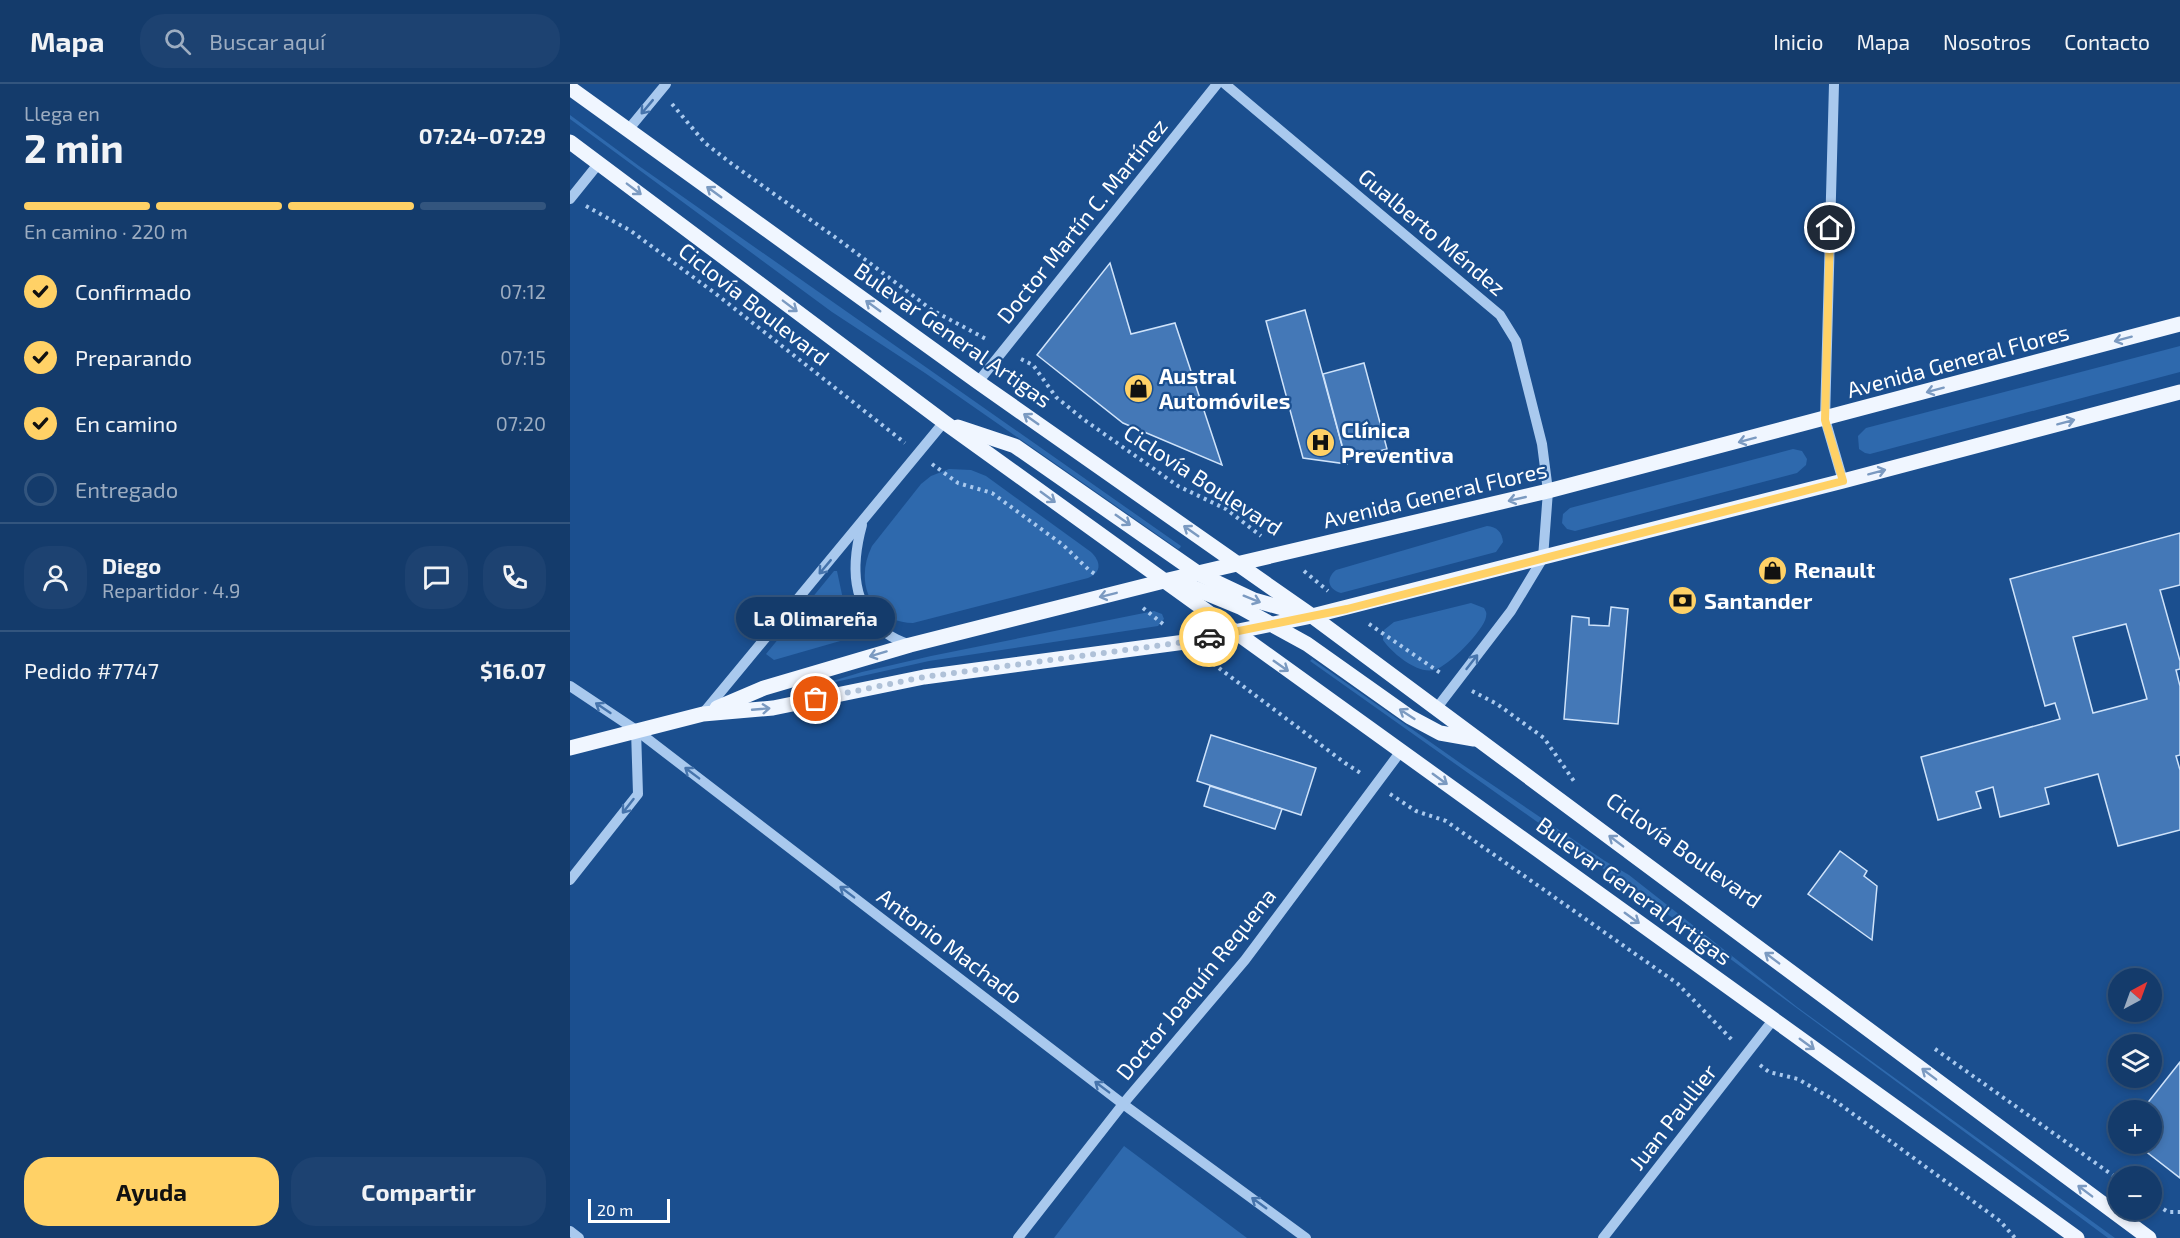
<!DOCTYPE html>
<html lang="es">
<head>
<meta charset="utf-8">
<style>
	body { margin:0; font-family:"Exo 2",sans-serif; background:#1d4271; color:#f1f3f6; height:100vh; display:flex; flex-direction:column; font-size:22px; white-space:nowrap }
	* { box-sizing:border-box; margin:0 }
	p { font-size:20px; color:#9dadc1 }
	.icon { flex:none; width:33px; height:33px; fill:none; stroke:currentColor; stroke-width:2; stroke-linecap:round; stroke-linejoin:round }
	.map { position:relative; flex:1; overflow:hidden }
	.drawer { display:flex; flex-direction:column; background:#143b6b; width:570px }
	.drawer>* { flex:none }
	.needle { width:39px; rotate:41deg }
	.tools { position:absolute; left:1538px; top:884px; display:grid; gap:12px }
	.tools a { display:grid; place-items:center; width:54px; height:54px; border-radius:50%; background:#143b6b; box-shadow:0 3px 9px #0003,0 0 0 2px #33557e; font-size:30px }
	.scale { position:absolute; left:18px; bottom:15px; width:82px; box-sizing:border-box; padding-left:6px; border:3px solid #fff; border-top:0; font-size:16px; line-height:21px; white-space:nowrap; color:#fff; -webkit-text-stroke:4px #1b4f8f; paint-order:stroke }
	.pin { position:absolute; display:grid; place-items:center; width:51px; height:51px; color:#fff; margin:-26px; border:3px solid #fff; border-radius:50%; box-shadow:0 2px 6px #0007 }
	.courier { position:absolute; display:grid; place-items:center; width:60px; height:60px; margin:-30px; border:4px solid #ffd166; border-radius:50%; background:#fff; color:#222; box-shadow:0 2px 8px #0007 }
	.bubble { position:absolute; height:42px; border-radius:21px; background:#143b6b; box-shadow:0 3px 9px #0003,0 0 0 2px #33557e; font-size:20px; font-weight:700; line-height:42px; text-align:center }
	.head em { font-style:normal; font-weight:700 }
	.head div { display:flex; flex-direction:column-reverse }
	.head { display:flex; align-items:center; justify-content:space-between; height:102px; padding:0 24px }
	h1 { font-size:39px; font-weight:700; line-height:45px }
	.bar { display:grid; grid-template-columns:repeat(4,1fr); gap:9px 6px; align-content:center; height:72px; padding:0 24px }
	.bar i { height:8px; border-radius:4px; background:#33557e }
	.bar .current { background:#ffd166 }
	.bar p { grid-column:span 4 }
	.line { display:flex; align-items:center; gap:15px; padding:0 24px; border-top:2px solid #33557e }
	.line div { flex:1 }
	.round { display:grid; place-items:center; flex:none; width:63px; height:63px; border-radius:24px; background:#1d4271 }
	ol { padding:0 24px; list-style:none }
	li { display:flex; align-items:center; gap:18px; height:66px }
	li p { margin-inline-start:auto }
	li .icon { padding:6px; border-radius:50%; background:#ffd166; color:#111; stroke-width:4 }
	li:last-child { color:#9dadc1 }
	li i { width:33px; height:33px; border:3px solid #33557e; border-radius:50% }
	.cta { display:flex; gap:12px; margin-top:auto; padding:12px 24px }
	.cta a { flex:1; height:69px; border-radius:24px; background:#ffd166; color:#111; font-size:24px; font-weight:700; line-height:69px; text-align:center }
	.cta a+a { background:#1d4271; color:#f1f3f6 }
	header { display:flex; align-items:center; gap:36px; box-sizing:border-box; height:84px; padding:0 30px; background:#143b6b; border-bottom:2px solid #33557e }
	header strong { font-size:28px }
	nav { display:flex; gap:33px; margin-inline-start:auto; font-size:21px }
	.search { width:420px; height:54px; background:#1d4271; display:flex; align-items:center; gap:15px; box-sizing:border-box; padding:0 21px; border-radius:24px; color:#9dadc1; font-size:22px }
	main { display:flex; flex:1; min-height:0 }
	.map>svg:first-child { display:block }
	.green { fill:#2e69ad }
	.building { fill:#4478b7; stroke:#cfe3fa; stroke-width:1.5; fill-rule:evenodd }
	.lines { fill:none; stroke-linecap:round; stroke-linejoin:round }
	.path { stroke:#a9c9ee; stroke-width:4; stroke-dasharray:3 4.5; stroke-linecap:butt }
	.minor { stroke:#a9c9ee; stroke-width:10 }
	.major { stroke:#f0f6ff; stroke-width:15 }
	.oneway { stroke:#4674ac }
	.oneway2 { stroke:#7b9ac1 }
	.done { stroke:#afc1d8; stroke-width:6; stroke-dasharray:0 10.8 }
	.route { stroke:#ffd166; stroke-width:8 }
	.labels { text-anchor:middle; stroke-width:4.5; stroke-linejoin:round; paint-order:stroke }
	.street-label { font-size:22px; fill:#fff; stroke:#1b4f8f }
	.poi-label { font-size:22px; font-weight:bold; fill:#fff; stroke:#1b4f8f; text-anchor:start }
</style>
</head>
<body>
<header>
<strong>Mapa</strong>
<div class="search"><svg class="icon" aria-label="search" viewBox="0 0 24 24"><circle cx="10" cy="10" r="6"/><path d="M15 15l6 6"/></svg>Buscar aquí</div>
<nav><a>Inicio</a><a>Mapa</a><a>Nosotros</a><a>Contacto</a></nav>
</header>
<main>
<section class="drawer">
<div class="head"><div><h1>2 min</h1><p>Llega en</p></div><em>07:24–07:29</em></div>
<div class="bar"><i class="current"></i><i class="current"></i><i class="current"></i><i></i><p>En camino · 220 m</p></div>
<ol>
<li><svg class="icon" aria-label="check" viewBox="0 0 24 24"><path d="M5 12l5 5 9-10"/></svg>Confirmado<p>07:12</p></li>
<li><svg class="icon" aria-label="check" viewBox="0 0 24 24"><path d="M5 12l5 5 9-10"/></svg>Preparando<p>07:15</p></li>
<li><svg class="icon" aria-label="check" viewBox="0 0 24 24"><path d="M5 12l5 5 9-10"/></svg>En camino<p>07:20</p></li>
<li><i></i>Entregado</li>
</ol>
<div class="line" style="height:108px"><a class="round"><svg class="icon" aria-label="person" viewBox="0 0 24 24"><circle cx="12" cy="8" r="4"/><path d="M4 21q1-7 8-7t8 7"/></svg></a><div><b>Diego</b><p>Repartidor · 4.9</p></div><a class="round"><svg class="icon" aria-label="chat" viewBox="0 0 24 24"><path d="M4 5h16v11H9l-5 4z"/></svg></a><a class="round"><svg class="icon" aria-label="phone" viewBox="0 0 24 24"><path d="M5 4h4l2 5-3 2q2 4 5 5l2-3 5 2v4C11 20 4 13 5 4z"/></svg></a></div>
<div class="line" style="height:78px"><div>Pedido #7747</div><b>$16.07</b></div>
<div class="cta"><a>Ayuda</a><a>Compartir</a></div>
</section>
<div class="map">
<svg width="1610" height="1154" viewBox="0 0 1610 1154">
	<rect width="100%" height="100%" fill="#1b4f8f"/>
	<g class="green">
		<polygon points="0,31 69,82 611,462 610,464 608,465 355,289 262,228 0,35"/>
		<polygon points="1610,262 1610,288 1300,370 1295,369 1289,365 1288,352 1296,344"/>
		<polygon points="1223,365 1232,367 1237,375 1236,381 1227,389 1005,447 997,445 992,439 993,430 1000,424"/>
		<path d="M379,385L401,386L416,392L521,468C531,478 532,488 518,494L343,539C300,538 284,498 302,462L351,400L361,392Z"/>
		<path d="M917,442C927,443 932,448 933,458L926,468L771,509C757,505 756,494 766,486Z"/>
		<polygon points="264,487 267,487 274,520 294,542 291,551 204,576 196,570"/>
		<path d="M901,519L914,524C916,528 917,528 916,533C914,546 878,583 864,586C847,590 822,569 813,556L814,546L824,538Z"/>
		<polygon points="584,527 592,530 594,535 588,542 359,577 243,603 292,588 361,572"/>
		<polygon points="742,575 893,681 1035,777 1059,791 1227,923 1545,1154 1538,1154 1155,871 740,577"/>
		<polygon points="554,1062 677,1154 484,1154"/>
	</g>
	<g class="building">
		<polygon points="540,179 561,250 605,239 652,381 553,339 467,271"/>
		<polygon points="735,226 777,380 733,374 696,237"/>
		<polygon points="794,279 817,365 776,376 753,290"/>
		<path d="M1610,449V501L1590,506L1610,577V585L1606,586L1610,602V671L1606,672L1610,686V746L1548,762L1528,690L1475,704L1479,720L1430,733L1423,703L1406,708L1411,724L1368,736L1351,673L1490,635L1485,619L1475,622L1440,495ZM1556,540L1577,615L1523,629L1503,553Z"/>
		<polygon points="1041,523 1058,525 1048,640 994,635 1002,532 1019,534 1019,541 1039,542"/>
		<polygon points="641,651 746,684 731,731 627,697"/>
		<polygon points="640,702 712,725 705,745 634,722"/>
		<polygon points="1270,767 1297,787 1294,792 1307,802 1302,856 1238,810"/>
		<polygon points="1610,978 1610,1094 1565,1059 1581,1059 1581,1026 1572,1026"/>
	</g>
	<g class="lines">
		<g class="path">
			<polyline points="102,20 135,59 162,80 269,156 362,226 418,256"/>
			<polyline points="16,122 61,147 146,210 335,359"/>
			<polyline points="451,275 463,281 486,313 513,335 608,402 656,425 691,452"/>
			<polyline points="362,380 388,399 422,409 493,461 519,486 528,492"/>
			<polyline points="734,487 758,507"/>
			<polyline points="573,524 593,540"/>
			<polyline points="799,540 872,590"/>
			<polyline points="637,575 775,679 792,690"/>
			<polyline points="902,607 927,620 974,654 1006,700"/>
			<polyline points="820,710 846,727 876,737 1108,900 1164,958"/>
			<polyline points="1365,965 1548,1095"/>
			<polyline points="1190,981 1199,988 1228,995 1264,1016 1430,1137 1445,1154"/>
			<polyline points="1581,1117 1598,1128 1610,1128"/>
		</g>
		<g class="minor">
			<polyline points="655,0 930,231 946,257 972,360 978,407 973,474 941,527 866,625"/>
			<polyline points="1264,0 1255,335 1273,397"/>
			<polyline points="58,46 96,0"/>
			<polyline points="0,115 29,79"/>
			<polyline points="408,298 647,0"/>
			<path d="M292,441C281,481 280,524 319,551C325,555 333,558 340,561"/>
			<polyline points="0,602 66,646 553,1020 736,1154"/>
			<polyline points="135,627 374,338"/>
			<polyline points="0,796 68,710 66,646"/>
			<polyline points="0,1147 9,1154"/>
			<polyline points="448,1154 553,1020 675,876 831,667"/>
			<polyline points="1033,1154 1203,936"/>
		</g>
		<g class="major">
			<polyline points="0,4 408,298 742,532 1579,1154"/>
			<polyline points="0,58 374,338 1507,1154"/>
			<polyline points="388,343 445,362 629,490 684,516 730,529"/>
			<polyline points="601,498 624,504 670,523 737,560 840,633 870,649 904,655"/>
			<polyline points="147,624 194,604 340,561 594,497 978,407 1610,240"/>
			<polyline points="0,664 133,630 203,624 354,593 615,558 742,532 1273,397 1610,308"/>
		</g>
	</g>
	<defs><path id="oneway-shaft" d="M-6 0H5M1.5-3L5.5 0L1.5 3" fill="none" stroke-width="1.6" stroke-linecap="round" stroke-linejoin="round" transform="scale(1.5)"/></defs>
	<g class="oneway">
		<use href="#oneway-shaft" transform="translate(77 23) rotate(130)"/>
		<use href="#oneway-shaft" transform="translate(255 483) rotate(130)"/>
		<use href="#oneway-shaft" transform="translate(902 578) rotate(-52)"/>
		<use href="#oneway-shaft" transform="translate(33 624) rotate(-146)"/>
		<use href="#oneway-shaft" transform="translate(122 689) rotate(-143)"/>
		<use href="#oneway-shaft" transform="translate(58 722) rotate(128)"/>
		<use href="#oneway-shaft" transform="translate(277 808) rotate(-143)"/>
		<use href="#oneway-shaft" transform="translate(532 1003) rotate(-143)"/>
		<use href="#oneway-shaft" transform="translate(689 1119) rotate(-144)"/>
	</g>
	<g class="oneway2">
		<use href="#oneway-shaft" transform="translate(64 105) rotate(37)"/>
		<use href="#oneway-shaft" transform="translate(144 108) rotate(-144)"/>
		<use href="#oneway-shaft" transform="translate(220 222) rotate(37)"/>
		<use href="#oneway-shaft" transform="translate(303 222) rotate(-144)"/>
		<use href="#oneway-shaft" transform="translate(1553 255) rotate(165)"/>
		<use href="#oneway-shaft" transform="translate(1365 306) rotate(165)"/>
		<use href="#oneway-shaft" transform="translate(461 335) rotate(-145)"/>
		<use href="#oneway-shaft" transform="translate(1496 338) rotate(-15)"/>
		<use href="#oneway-shaft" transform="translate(1177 356) rotate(165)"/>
		<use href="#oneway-shaft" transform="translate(1307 388) rotate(-15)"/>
		<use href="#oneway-shaft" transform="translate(478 413) rotate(36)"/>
		<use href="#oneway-shaft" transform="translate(947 415) rotate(167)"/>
		<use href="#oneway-shaft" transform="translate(553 436) rotate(35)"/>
		<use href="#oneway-shaft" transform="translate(621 447) rotate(-145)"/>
		<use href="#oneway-shaft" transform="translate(538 511) rotate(166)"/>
		<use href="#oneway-shaft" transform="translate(682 515) rotate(22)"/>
		<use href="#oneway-shaft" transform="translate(308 570) rotate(163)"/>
		<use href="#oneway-shaft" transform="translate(711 582) rotate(35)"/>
		<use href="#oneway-shaft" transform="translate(191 625) rotate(-5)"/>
		<use href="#oneway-shaft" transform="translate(837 630) rotate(-147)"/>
		<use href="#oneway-shaft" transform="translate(870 695) rotate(36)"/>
		<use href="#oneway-shaft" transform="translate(1046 757) rotate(-143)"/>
		<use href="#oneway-shaft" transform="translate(1062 834) rotate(36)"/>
		<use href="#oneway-shaft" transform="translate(1202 874) rotate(-143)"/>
		<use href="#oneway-shaft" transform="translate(1237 960) rotate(36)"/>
		<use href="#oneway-shaft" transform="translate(1359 990) rotate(-143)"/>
		<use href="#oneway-shaft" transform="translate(1515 1107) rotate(-143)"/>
	</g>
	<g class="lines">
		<polyline class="done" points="246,615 354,593 615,558 639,553"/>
		<polyline class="route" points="639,553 777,525 1273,397 1255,336 1260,144"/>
	</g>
	<defs>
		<symbol id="shop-disc" viewBox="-11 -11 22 22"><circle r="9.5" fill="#ffd166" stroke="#1b4f8f"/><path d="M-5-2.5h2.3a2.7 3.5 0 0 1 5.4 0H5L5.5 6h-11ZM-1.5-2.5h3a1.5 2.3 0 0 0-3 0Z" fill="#111"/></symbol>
		<symbol id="hospital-disc" viewBox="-11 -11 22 22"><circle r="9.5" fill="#ffd166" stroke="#1b4f8f"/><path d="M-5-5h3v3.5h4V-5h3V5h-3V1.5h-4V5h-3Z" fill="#111"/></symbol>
		<symbol id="bank-disc" viewBox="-11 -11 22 22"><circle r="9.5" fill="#ffd166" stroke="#1b4f8f"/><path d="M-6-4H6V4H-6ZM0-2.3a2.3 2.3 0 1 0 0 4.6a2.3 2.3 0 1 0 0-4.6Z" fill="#111"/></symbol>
	</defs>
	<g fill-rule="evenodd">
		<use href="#shop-disc" x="552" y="288" width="33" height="33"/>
		<use href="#hospital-disc" x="734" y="342" width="33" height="33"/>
		<use href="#shop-disc" x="1186" y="470" width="33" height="33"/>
		<use href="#bank-disc" x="1096" y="500" width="33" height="33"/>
	</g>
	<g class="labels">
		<g class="street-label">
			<text transform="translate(512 137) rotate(-51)" y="8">Doctor Martín C. Martínez</text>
			<text transform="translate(862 148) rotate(40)" y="8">Gualberto Méndez</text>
			<text transform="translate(184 220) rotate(38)" y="8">Ciclovía Boulevard</text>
			<text transform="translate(383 251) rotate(35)" y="8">Bulevar General Artigas</text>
			<text transform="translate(1388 277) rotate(-15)" y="8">Avenida General Flores</text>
			<text transform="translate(633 396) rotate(33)" y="8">Ciclovía Boulevard</text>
			<text transform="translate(865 411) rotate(-13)" y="8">Avenida General Flores</text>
			<text transform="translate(1114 766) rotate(35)" y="8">Ciclovía Boulevard</text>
			<text transform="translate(1064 807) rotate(36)" y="8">Bulevar General Artigas</text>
			<text transform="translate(380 862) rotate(37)" y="8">Antonio Machado</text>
			<text transform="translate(626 900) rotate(-51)" y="8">Doctor Joaquín Requena</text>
			<text transform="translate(1103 1033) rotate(-52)" y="8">Juan Paullier</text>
		</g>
		<g class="poi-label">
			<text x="589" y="300">Austral<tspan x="589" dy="25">Automóviles</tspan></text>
			<text x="771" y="354">Clínica<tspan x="771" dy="25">Preventiva</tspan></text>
			<text x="1224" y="494">Renault</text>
			<text x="1134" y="525">Santander</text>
		</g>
	</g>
</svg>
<div class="tools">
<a><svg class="needle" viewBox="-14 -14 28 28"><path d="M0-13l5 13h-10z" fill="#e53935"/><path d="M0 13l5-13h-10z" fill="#9dadc1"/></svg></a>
<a><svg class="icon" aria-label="layers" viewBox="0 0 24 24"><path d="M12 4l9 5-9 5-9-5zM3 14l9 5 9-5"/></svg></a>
<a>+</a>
<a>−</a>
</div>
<div class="scale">20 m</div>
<div class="pin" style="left:246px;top:615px;background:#ea580c"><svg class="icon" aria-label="bag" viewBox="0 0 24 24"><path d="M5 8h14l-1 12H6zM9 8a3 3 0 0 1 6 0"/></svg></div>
<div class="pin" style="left:1260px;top:144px;background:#1f2937"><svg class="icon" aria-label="home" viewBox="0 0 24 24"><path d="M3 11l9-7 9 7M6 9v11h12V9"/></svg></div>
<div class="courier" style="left:639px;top:553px"><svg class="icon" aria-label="car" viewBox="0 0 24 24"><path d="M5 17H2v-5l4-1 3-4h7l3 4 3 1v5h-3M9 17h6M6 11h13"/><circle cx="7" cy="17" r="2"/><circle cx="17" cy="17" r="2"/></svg></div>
<div class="bubble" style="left:166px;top:513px;width:159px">La Olimareña</div>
</div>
</main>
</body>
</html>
